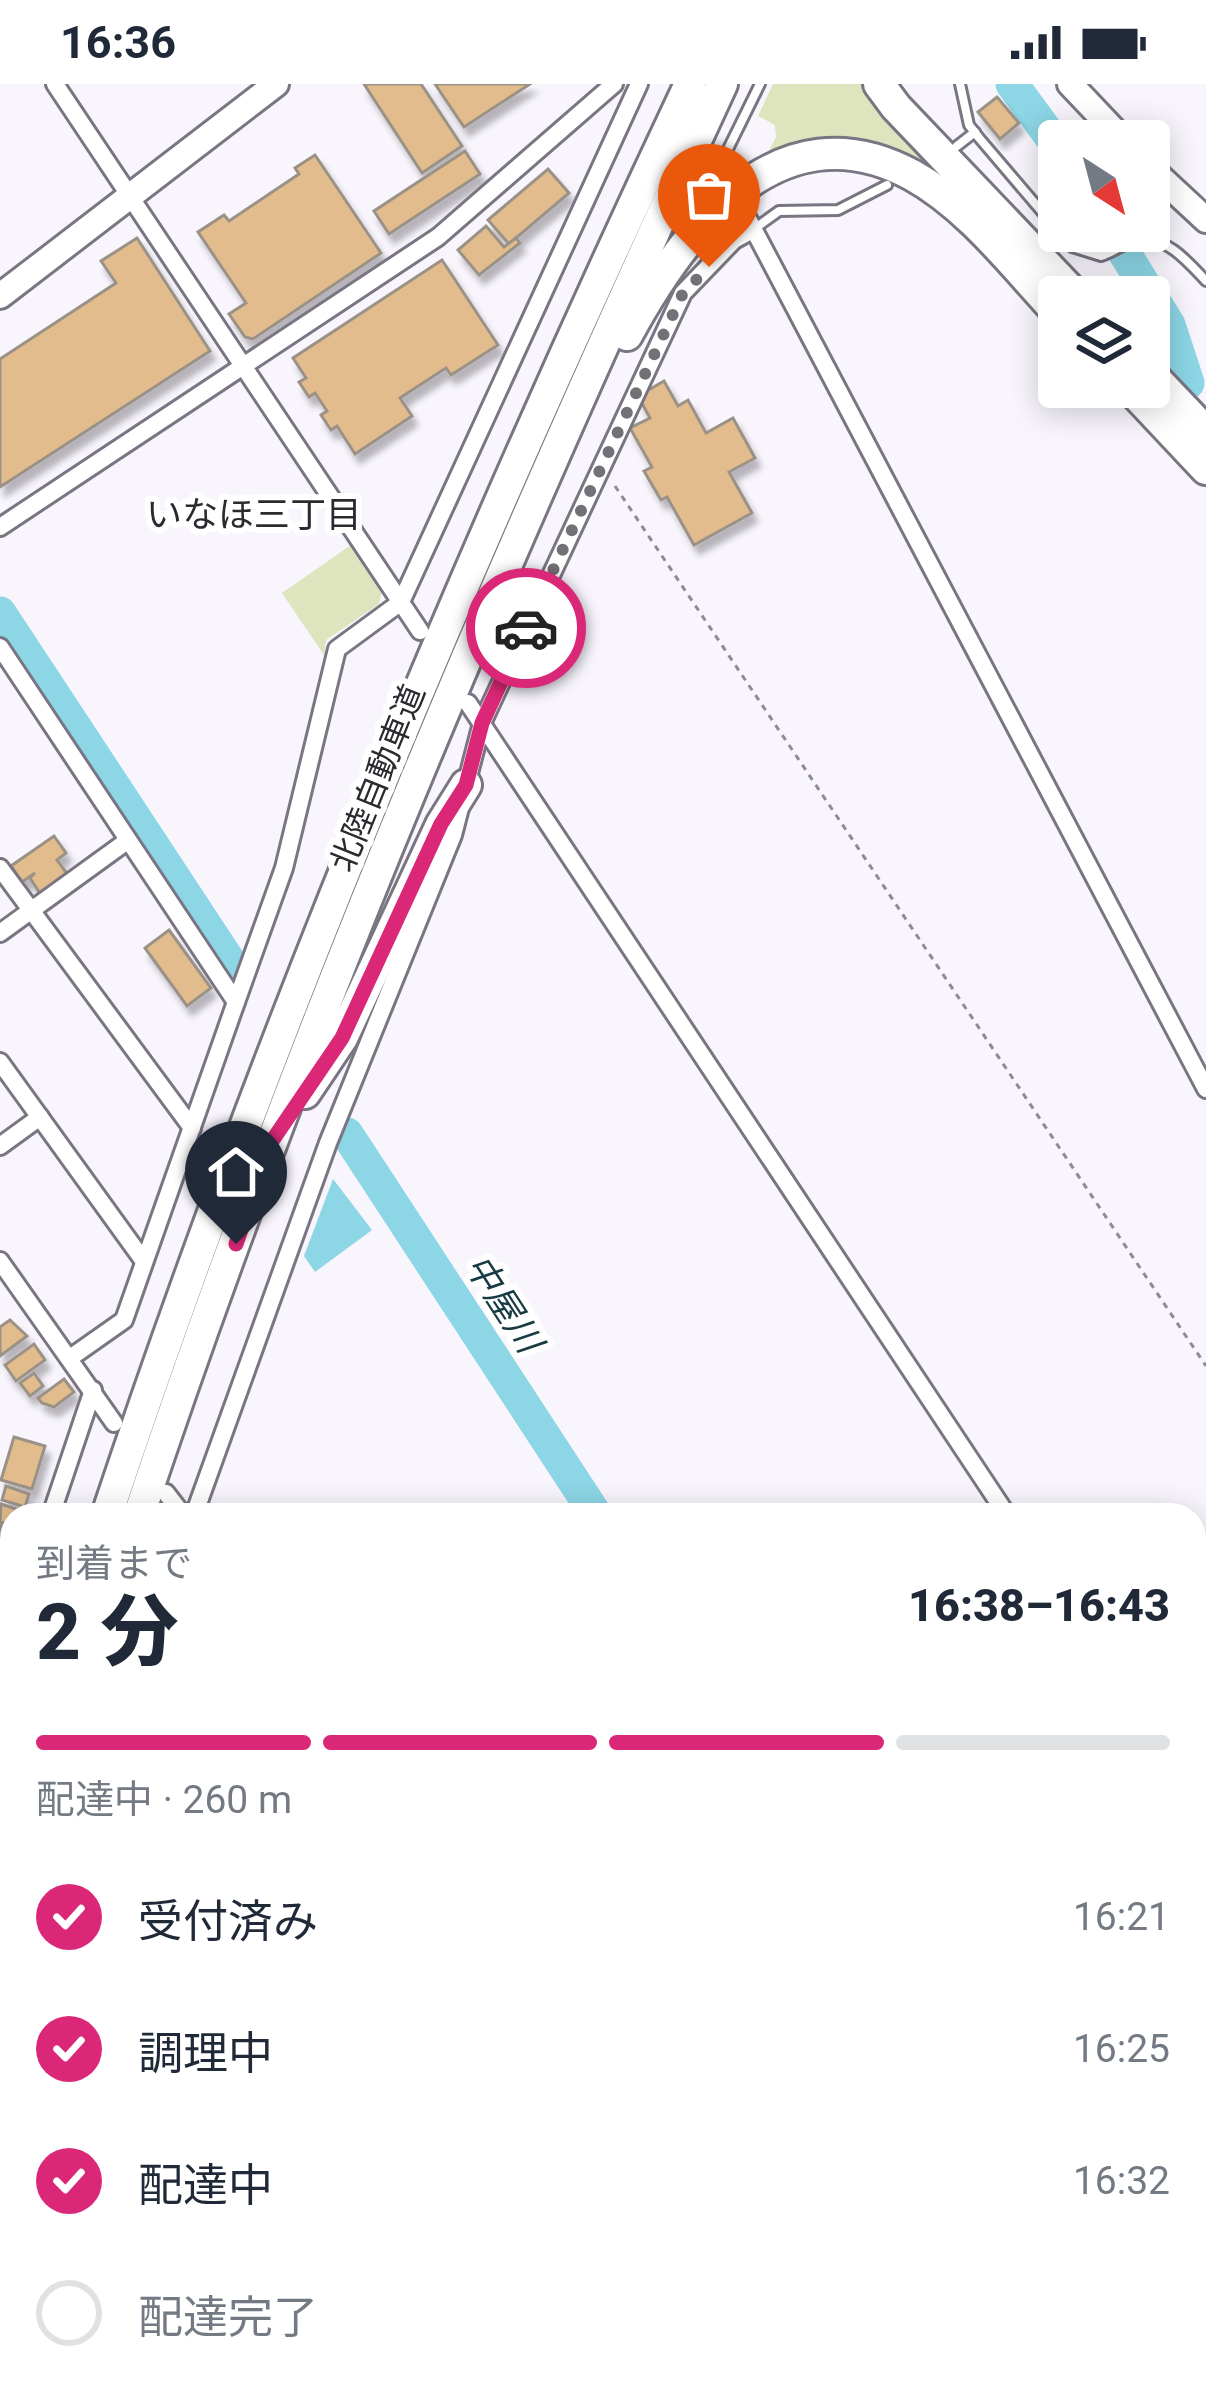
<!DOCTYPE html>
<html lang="ja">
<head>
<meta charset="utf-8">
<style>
	body { margin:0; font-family:Roboto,"Noto Sans JP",sans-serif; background:#f2f2f3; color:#1f2937; height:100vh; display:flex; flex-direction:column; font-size:45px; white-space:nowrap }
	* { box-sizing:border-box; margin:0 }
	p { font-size:39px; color:#747a83 }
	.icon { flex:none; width:66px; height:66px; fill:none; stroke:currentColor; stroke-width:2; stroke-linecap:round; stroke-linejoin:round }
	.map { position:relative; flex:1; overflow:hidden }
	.drawer { position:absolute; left:0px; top:1419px; width:1206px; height:903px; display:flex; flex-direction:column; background:#fff; border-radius:36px 36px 0 0; box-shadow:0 6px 30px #0003 }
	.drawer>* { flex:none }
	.needle { width:78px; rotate:144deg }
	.tools { position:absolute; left:1038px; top:36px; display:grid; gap:24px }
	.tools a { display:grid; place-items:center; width:132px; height:132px; border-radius:12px; background:#fff; box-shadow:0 6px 30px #0003; font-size:60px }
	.pin { position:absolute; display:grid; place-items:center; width:102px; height:102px; color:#fff; margin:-123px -51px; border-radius:50% 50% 50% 0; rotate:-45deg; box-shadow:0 0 12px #0007 }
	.pin .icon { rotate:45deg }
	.courier { position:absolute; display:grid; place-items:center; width:120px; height:120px; margin:-60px; border:9px solid #db2777; border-radius:50%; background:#fff; color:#222; box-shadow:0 3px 15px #0007 }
	.head em { font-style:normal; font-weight:800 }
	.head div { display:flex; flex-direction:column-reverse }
	.head { display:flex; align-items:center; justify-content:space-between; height:204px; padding:0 36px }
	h1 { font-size:78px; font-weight:800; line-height:90px }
	.bar { display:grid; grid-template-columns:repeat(4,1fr); gap:18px 12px; align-content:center; height:144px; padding:0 36px }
	.bar i { height:15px; border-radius:9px; background:#e0e1e3 }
	.bar .on { background:#db2777 }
	.bar p { grid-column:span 4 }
	ol { padding:0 36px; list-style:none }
	li { display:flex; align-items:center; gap:36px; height:132px }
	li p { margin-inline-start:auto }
	li .icon { padding:12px; border-radius:50%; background:#db2777; color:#fff; stroke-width:4 }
	li:last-child { color:#747a83 }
	li i { width:66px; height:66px; border:6px solid #e0e1e3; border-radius:50% }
	.status { display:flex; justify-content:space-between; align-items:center; height:84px; padding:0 60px; background:#fff; direction:ltr }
	.status svg { height:33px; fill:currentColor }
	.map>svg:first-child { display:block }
	.green { fill:#dee4bd }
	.water { fill:#8cd6e5 }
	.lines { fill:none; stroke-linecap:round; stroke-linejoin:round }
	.river { stroke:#8cd6e5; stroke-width:33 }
	.building { fill:#e2bc8d; stroke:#9b9287; stroke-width:3; filter:url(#shadow) }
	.street-tunnel { stroke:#cfccd4; stroke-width:16; stroke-dasharray:16 8; stroke-linecap:butt }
	.lane-casing { stroke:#7a7582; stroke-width:14 }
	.street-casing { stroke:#7a7582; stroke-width:22 }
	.secondary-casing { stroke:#7a7582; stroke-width:30 }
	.primary-casing { stroke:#7a7582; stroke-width:30 }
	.highway-casing { stroke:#7a7582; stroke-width:36 }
	.path { stroke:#8e8b92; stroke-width:3; stroke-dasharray:6 6; stroke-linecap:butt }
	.lane { stroke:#fff; stroke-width:8 }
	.street { stroke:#fff; stroke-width:16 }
	.secondary { stroke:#fff; stroke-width:24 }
	.primary { stroke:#fff; stroke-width:24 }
	.highway { stroke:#fff; stroke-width:30 }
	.done { stroke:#737177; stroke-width:12; stroke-dasharray:0 21.6 }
	.route { stroke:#db2777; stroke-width:15 }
	.labels { text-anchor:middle; stroke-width:12; stroke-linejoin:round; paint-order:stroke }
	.street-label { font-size:33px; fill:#2c2a2f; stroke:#fff }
	.neighbourhood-label { font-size:36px; fill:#2c2a2f; stroke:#fff }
	.water-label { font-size:36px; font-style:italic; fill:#173b42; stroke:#fff }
</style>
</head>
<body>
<div class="status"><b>16:36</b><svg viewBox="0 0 49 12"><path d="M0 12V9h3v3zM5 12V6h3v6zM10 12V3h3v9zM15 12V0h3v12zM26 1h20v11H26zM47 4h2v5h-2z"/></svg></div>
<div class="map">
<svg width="1206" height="2320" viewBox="0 0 1206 2320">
	<defs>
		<filter id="shadow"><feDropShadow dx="5" dy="9" stdDeviation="3" flood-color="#0004"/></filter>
	</defs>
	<rect width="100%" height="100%" fill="#f8f5fd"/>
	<g class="green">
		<polygon points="773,0 866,0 943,94 766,72 776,53 775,41 758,32"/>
		<polygon points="351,461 382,507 379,520 326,556 324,571 282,509"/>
	</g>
	<polygon class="water" points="333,1095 372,1146 315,1188 304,1172"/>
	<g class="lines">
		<g class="river">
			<polyline points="1012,0 1059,64"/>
			<polyline points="1111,147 1169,241 1188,299"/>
			<polyline points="0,529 237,889"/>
			<polyline points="347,1050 596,1431"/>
			<polyline points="1136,2310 1141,2320"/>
		</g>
	</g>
	<g class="building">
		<polygon points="364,0 421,0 462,62 422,89"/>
		<polygon points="435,0 530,0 464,43"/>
		<polygon points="997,13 1019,39 1000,55 978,28"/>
		<polygon points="465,67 480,90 389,150 374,127"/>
		<polygon points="315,71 381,169 253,255 245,253 229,230 246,219 198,148 224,131 229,137 299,90 295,84"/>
		<polygon points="548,85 569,109 509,160 488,136"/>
		<polygon points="486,142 504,163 516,154 520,159 479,191 458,166"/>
		<polygon points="137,154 210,267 0,403 0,275 116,199 101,177"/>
		<polygon points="442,176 498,261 451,291 446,284 400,314 412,332 355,370 337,342 331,346 321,331 327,327 315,309 309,313 299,298 306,294 293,274"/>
		<polygon points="664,297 678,322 688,316 706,349 733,334 755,374 729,388 752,429 694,461 667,413 661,416 644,387 652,383 630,344 650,334 638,312"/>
		<polygon points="54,752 66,769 57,776 68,791 41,811 30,794 35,789 22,798 11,782"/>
		<polygon points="169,846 211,904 187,922 145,864"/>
		<polygon points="10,1236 27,1252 0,1272 0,1243"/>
		<polygon points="34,1260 45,1276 16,1297 5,1281"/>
		<polygon points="34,1289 43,1302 30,1312 20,1299"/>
		<polygon points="64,1295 74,1308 54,1323 42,1319 38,1314"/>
		<polygon points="14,1353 45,1362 32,1405 1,1396"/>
		<polygon points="6,1402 29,1410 25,1423 2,1416"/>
		<polygon points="1,1420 28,1429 27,1431 12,1431 12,1441 0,1438"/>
		<polygon points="0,1441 12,1445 12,1466 0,1462"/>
		<polygon points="0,1467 12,1471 2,1509 0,1508"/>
		<polygon points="1194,1935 1206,1945 1206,2017 1194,1999"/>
		<polygon points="1060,2310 1101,2310 1089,2320 1048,2320"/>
	</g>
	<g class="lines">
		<polyline class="street-tunnel" points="700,43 738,116"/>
		<defs>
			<g id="lane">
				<path d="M960,0L969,41L980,55L1072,163L1101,172C1114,168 1126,158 1139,156C1167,152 1189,179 1206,197"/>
				<polyline points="957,62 975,48"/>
				<polyline points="697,128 760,0"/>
				<polyline points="754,145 779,127 838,126 887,101"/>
			</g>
			<g id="street">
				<polyline points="55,0 420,547"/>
				<polyline points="745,129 1206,1005"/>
				<polyline points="0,443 438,153 614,0"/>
				<polyline points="0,563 236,918 124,1236 70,1274"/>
				<polyline points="468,619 1007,1431"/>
				<polyline points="0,784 192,1044"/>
				<polyline points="0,849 127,757"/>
				<polyline points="236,918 284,784 337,565 401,518 639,0"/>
				<polyline points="0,978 143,1176"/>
				<polyline points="0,1062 40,1033"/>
				<polyline points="0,1177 114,1339"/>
				<polyline points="166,1409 183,1431"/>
				<polyline points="51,1431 93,1306"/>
				<polyline points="194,1431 328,1059 453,751 482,639 683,209 734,156 754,145"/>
				<polyline points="0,1587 12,1549"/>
				<polyline points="1194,1717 1206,1734"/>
				<polyline points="3,2004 12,1976"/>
				<polyline points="531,2310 538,2320"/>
				<polyline points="667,2310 675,2320"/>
				<polyline points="789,2310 798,2320"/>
				<polyline points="959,2310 969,2320"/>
				<polyline points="1170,2310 1176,2320"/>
				<polyline points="715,2320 723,2310"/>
				<polyline points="1202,2320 1206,2317"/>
			</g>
			<g id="secondary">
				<polyline points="0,212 276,0"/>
				<polyline points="0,1999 12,2015"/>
				<polyline points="1194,2115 1206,2101"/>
				<polyline points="226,2310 233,2320"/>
				<polyline points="1023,2320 1032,2310"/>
			</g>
			<g id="primary">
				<polyline points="1070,0 1124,57"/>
				<polyline points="1149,83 1206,136"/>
			</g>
			<g id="highway">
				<polyline points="879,0 896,23 1077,213"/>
				<path d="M627,251C683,148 778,18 912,91C970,123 1014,182 1059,230"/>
				<polyline points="1149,288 1206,348"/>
				<polyline points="1129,303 1206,385"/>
				<polyline points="305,1009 342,954 441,741 466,701"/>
				<path d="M107,1431C270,942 470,466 690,0"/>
				<path d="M139,1431C302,942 506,468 722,0"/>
				<polyline points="0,1753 12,1717"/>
				<polyline points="0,1857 12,1817"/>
			</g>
		</defs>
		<use href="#lane" class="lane-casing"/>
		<use href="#street" class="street-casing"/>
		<use href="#secondary" class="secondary-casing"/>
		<use href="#primary" class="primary-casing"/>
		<use href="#highway" class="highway-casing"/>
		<polyline class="path" points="615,402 1206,1282"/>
		<use href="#lane" class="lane"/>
		<use href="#street" class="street"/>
		<use href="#secondary" class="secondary"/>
		<use href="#primary" class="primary"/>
		<use href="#highway" class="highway"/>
	</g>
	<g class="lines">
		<polyline class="done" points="526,544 683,209 709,183"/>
		<polyline class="route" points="236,1160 272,1057 342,954 441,740 466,701 482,639 526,544"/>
	</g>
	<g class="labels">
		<g class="street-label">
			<text transform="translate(377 694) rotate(-68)" y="12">北陸自動車道</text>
		</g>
		<g class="neighbourhood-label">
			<text x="254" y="443">いなほ三丁目</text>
		</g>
		<g class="water-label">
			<text transform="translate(504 1219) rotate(57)" y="13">中屋川</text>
		</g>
	</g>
</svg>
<div class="tools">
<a><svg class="needle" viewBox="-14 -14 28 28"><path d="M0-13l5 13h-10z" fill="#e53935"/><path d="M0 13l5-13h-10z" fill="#747a83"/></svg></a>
<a><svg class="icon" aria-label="layers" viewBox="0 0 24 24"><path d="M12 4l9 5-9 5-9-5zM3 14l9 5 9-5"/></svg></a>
</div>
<div class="pin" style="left:709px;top:183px;background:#ea580c"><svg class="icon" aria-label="bag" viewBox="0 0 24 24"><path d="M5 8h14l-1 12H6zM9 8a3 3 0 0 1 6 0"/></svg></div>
<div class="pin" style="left:236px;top:1160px;background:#1f2937"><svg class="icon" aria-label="home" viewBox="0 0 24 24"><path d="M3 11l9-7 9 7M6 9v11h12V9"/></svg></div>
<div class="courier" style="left:526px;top:544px"><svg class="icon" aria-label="car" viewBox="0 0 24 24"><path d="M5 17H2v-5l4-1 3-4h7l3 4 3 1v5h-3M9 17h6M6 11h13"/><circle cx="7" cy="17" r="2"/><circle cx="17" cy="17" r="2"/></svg></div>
<section class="drawer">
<div class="head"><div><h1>2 分</h1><p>到着まで</p></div><em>16:38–16:43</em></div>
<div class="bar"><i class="on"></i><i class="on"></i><i class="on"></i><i></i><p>配達中 · 260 m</p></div>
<ol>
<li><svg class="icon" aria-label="check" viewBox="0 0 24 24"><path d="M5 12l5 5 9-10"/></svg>受付済み<p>16:21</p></li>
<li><svg class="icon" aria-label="check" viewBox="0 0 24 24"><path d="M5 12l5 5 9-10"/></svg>調理中<p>16:25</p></li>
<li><svg class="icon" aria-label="check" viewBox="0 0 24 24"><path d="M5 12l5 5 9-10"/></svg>配達中<p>16:32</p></li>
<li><i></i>配達完了</li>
</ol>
</section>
</div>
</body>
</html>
